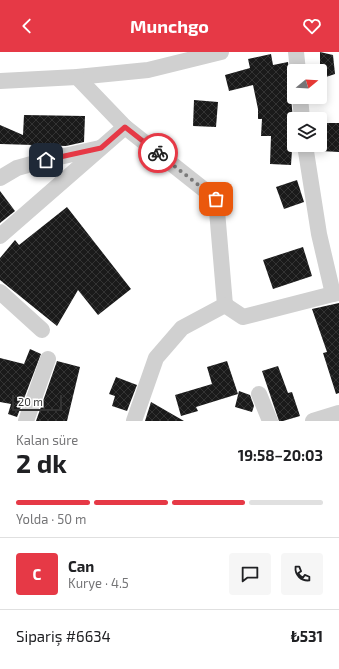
<!DOCTYPE html>
<html lang="tr">
<head>
<meta charset="utf-8">
<style>
	body { margin:0; font-family:"Exo 2",sans-serif; background:#f6f6f6; color:#202124; height:100vh; display:flex; flex-direction:column; font-size:15px; white-space:nowrap }
	* { box-sizing:border-box; margin:0 }
	p { font-size:13px; color:#757577 }
	.icon { flex:none; width:22px; height:22px; fill:none; stroke:currentColor; stroke-width:2; stroke-linecap:round; stroke-linejoin:round }
	.map { position:relative; height:369px; overflow:hidden }
	.drawer { display:flex; flex-direction:column; background:#fff; flex:1 }
	.drawer>* { flex:none }
	.needle { width:26px; rotate:72deg }
	.buttons { position:absolute; left:287px; top:12px; display:grid; gap:8px }
	.buttons a { display:grid; place-items:center; width:40px; height:40px; border-radius:4px; background:#fff; box-shadow:0 2px 10px #0003; font-size:20px }
	.scale { position:absolute; left:12px; bottom:10px; width:50px; box-sizing:border-box; padding-left:4px; border:2px solid #333; border-top:0; font-size:11px; line-height:14px; white-space:nowrap; color:#333; -webkit-text-stroke:3px #fff; paint-order:stroke }
	.pin { position:absolute; display:grid; place-items:center; width:34px; height:34px; color:#fff; margin:-17px; border-radius:8px; box-shadow:0 2px 6px #0006 }
	.courier { position:absolute; display:grid; place-items:center; width:40px; height:40px; margin:-20px; border:3px solid #e63946; border-radius:50%; background:#fff; color:#222; box-shadow:0 1px 5px #0007 }
	.head em { font-style:normal; font-weight:700 }
	.head div { display:flex; flex-direction:column-reverse }
	.head { display:flex; align-items:center; justify-content:space-between; height:68px; padding:0 16px }
	h1 { font-size:26px; font-weight:700; line-height:30px }
	.bar { display:grid; grid-template-columns:repeat(4,1fr); gap:6px 4px; align-content:center; height:48px; padding:0 16px }
	.bar i { height:5px; border-radius:3px; background:#e0e0e0 }
	.bar .selected { background:#e63946 }
	.bar p { grid-column:span 4 }
	.line { display:flex; align-items:center; gap:10px; padding:0 16px; border-top:1px solid #e0e0e0 }
	.line div { flex:1 }
	.round { display:grid; place-items:center; flex:none; width:42px; height:42px; border-radius:4px; background:#f6f6f6 }
	header { display:flex; justify-content:space-between; align-items:center; height:52px; padding:0 16px; background:#e63946; color:#fff; font-size:18px; font-weight:700 }
	.map>svg:first-child { display:block }
	.building { fill:url(#building-cross-hatch) }
	.lines { fill:none; stroke-linecap:round; stroke-linejoin:round }
	.minor { stroke:#d0d0d0; stroke-width:16 }
	.done { stroke:#7a7a7a; stroke-width:4; stroke-dasharray:0 7.2 }
	.route { stroke:#e63946; stroke-width:5 }
</style>
</head>
<body>
<header><svg class="icon" aria-label="back" viewBox="0 0 24 24"><path d="M15 5l-7 7 7 7"/></svg>Munchgo<svg class="icon" aria-label="heart" viewBox="0 0 24 24"><path d="M12 20l-8-8c-3-5 5-10 8-4 3-6 11-1 8 4z"/></svg></header>
<div class="map">
<svg width="339" height="369" viewBox="0 0 339 369">
	<defs>
		<pattern id="building-cross-hatch" width="8" height="8" patternUnits="userSpaceOnUse"><rect width="8" height="8" fill="#1a1a1a"/><path d="M0 0l8 8M0 8l8-8" fill="none" stroke="#333"/></pattern>
	</defs>
	<rect width="100%" height="100%" fill="#fff"/>
	<g class="building">
		<polygon points="320,0 333,3 335,22 320,27"/>
		<polygon points="271,2 273,13 288,10 289,20 291,25 294,28 294,38 291,41 291,45 293,68 294,72 294,98 292,98 291,113 270,112 271,84 261,84 262,67 258,67 258,57 253,33 229,39 225,23 250,16 248,7"/>
		<polygon points="194,48 218,50 216,75 193,74"/>
		<polygon points="24,63 85,64 84,90 66,94 0,92 0,73 23,83"/>
		<polygon points="320,71 339,71 339,100 320,99"/>
		<polygon points="297,128 304,150 284,157 276,135"/>
		<polygon points="0,139 15,159 0,171"/>
		<polygon points="67,155 131,237 98,263 78,238 57,274 0,228 0,206 15,188 19,193"/>
		<polygon points="303,195 312,224 273,237 263,208"/>
		<polygon points="339,251 339,341 336,342 323,301 327,300 312,257"/>
		<polygon points="30,297 41,302 17,365 8,362 11,352 0,350 0,306 24,312"/>
		<polygon points="57,309 80,315 67,369 36,369"/>
		<polygon points="227,309 238,342 196,355 198,359 181,364 175,343 212,332 207,315"/>
		<polygon points="278,314 288,341 292,340 300,364 283,369 279,369 262,319"/>
		<polygon points="116,325 137,333 127,359 112,354 115,344 109,342"/>
		<polygon points="239,339 250,343 254,354 252,360 235,355"/>
		<polygon points="151,350 184,369 145,369"/>
	</g>
	<g class="lines">
		<g class="minor">
			<polyline points="296,0 298,19"/>
			<polyline points="0,29 77,25 148,18 221,0"/>
			<polyline points="300,45 302,67"/>
			<polyline points="125,75 216,147 225,253 182,276 156,306 134,369"/>
			<polyline points="305,93 319,182 333,242"/>
			<polyline points="0,126 17,116 46,108 100,96"/>
			<polyline points="0,184 125,75 77,25"/>
			<polyline points="0,240 42,278"/>
			<polyline points="225,253 243,265 333,242 339,241"/>
			<polyline points="259,342 270,369"/>
			<polyline points="26,369 48,307"/>
			<polyline points="313,369 339,361"/>
		</g>
	</g>
	<g class="lines">
		<polyline class="done" points="158,101 216,147"/>
		<polyline class="route" points="46,108 101,96 125,75 158,101"/>
	</g>
</svg>
<div class="buttons">
<a><svg class="needle" viewBox="-14 -14 28 28"><path d="M0-13l5 13h-10z" fill="#e53935"/><path d="M0 13l5-13h-10z" fill="#757577"/></svg></a>
<a><svg class="icon" aria-label="layers" viewBox="0 0 24 24"><path d="M12 4l9 5-9 5-9-5zM3 14l9 5 9-5"/></svg></a>
</div>
<div class="scale">20 m</div>
<div class="pin" style="left:216px;top:147px;background:#ea580c"><svg class="icon" aria-label="bag" viewBox="0 0 24 24"><path d="M5 8h14l-1 12H6zM9 8a3 3 0 0 1 6 0"/></svg></div>
<div class="pin" style="left:46px;top:108px;background:#1f2937"><svg class="icon" aria-label="home" viewBox="0 0 24 24"><path d="M3 11l9-7 9 7M6 9v11h12V9"/></svg></div>
<div class="courier" style="left:158px;top:101px"><svg class="icon" aria-label="bike" viewBox="0 0 24 24"><circle cx="6" cy="16" r="4"/><circle cx="18" cy="16" r="4"/><path d="M6 16l4-8h5l3 8M10 8l3 8H6M13 5h3"/></svg></div>
</div>
<section class="drawer">
<div class="head"><div><h1>2 dk</h1><p>Kalan süre</p></div><em>19:58–20:03</em></div>
<div class="bar"><i class="selected"></i><i class="selected"></i><i class="selected"></i><i></i><p>Yolda · 50 m</p></div>
<div class="line" style="height:72px"><b class="round" style="background:#e63946;color:#fff">C</b><div><b>Can</b><p>Kurye · 4.5</p></div><a class="round"><svg class="icon" aria-label="chat" viewBox="0 0 24 24"><path d="M4 5h16v11H9l-5 4z"/></svg></a><a class="round"><svg class="icon" aria-label="phone" viewBox="0 0 24 24"><path d="M5 4h4l2 5-3 2q2 4 5 5l2-3 5 2v4C11 20 4 13 5 4z"/></svg></a></div>
<div class="line" style="height:52px"><div>Sipariş #6634</div><b>₺531</b></div>
</section>
</body>
</html>
